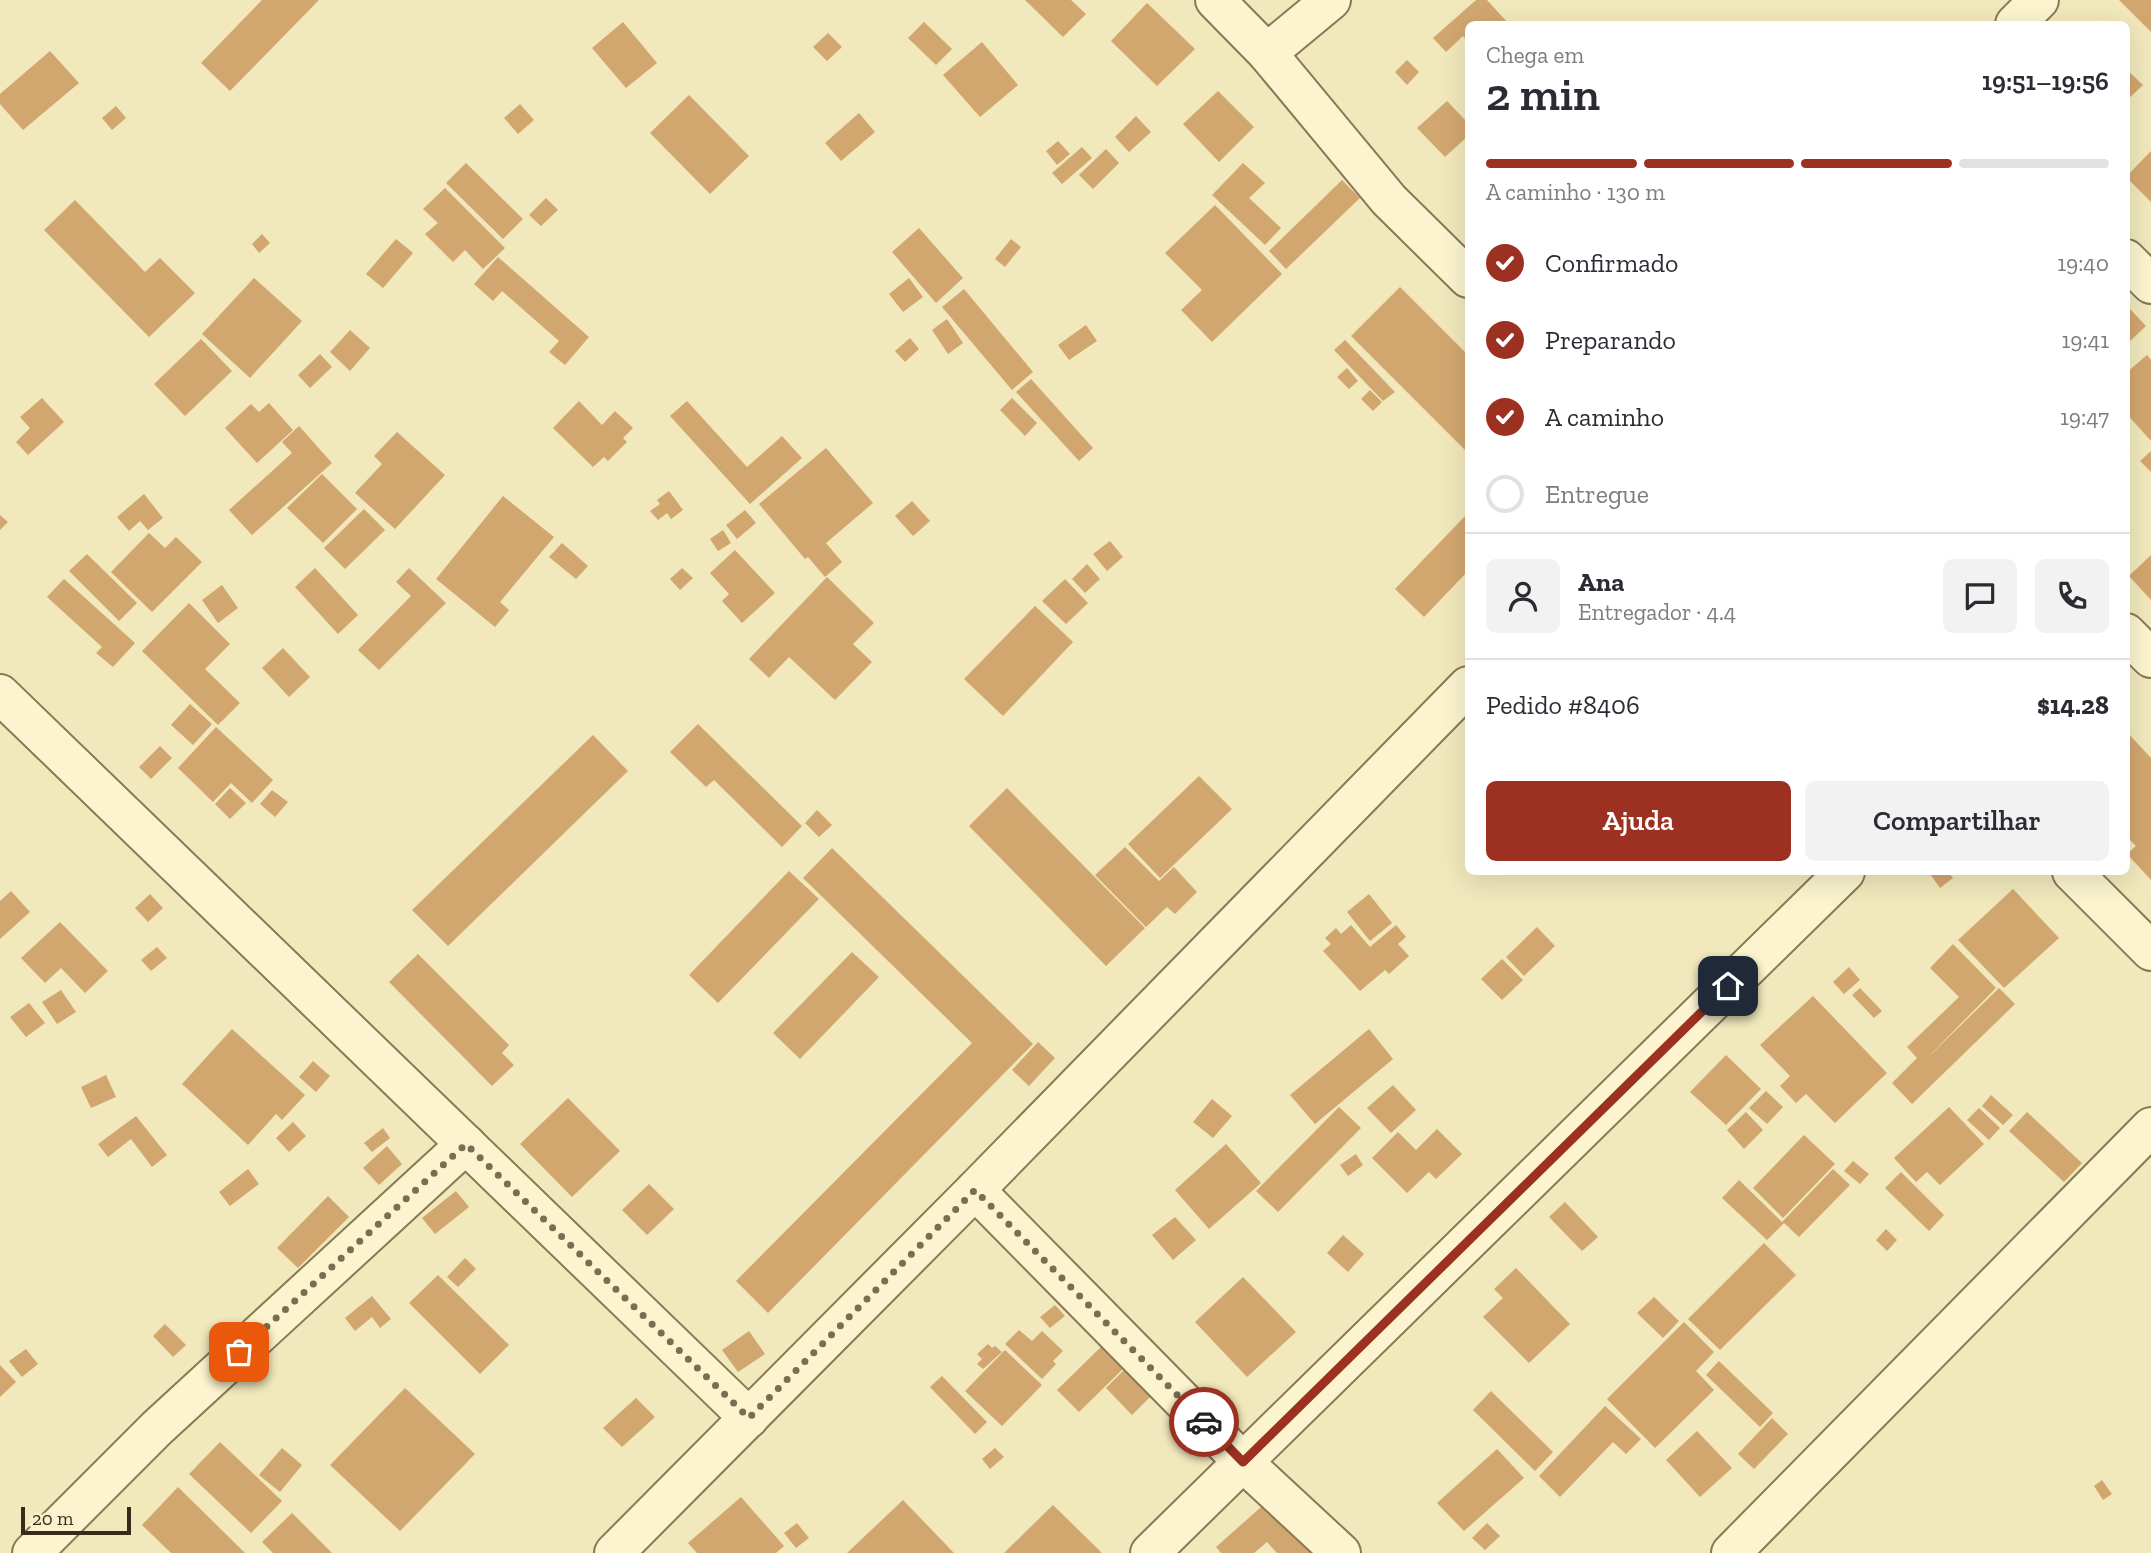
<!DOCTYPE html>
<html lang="pt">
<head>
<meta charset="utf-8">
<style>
	body { margin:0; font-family:"Zilla Slab",serif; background:#f2f2f3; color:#2b2b33; height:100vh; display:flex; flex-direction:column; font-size:26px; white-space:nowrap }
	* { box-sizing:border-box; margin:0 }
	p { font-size:23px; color:#7c7c81 }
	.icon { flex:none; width:38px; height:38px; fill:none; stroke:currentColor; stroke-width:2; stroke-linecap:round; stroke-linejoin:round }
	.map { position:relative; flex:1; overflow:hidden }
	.sheet { position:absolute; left:1465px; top:21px; width:665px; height:854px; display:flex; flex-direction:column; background:#fff; border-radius:10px; box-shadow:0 7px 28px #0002 }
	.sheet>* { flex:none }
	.scale { position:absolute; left:21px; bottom:18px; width:110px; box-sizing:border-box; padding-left:7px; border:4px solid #372c1a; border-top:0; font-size:19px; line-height:24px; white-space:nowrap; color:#372c1a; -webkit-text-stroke:5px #f8f1cc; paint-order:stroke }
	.pin { position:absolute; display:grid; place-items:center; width:60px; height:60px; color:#fff; margin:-30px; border-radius:14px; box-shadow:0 4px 10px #0006 }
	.courier { position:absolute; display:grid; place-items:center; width:70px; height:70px; margin:-35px; border:5px solid #9c3121; border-radius:50%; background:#fff; color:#222; box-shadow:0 2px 9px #0007 }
	.summary em { font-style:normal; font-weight:600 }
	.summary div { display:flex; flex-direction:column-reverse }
	.summary { display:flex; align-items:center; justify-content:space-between; height:119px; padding:0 21px }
	h1 { font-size:46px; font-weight:600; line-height:52px }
	.bar { display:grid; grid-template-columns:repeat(4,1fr); gap:10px 7px; align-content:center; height:84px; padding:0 21px }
	.bar i { height:9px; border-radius:5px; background:#e1e1e2 }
	.bar .current { background:#9c3121 }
	.bar p { grid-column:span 4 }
	.line { display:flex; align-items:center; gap:18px; padding:0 21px; border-top:2px solid #e1e1e2 }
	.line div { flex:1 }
	.round { display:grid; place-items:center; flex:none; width:74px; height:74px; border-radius:10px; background:#f2f2f3 }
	ol { padding:0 21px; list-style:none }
	li { display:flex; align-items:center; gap:21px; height:77px }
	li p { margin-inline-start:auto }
	li .icon { padding:7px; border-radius:50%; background:#9c3121; color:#fff; stroke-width:4 }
	li:last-child { color:#7c7c81 }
	li i { width:38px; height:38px; border:4px solid #e1e1e2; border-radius:50% }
	.cta { display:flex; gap:14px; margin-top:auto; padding:14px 21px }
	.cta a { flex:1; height:80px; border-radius:10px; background:#9c3121; color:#fff; font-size:28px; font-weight:600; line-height:80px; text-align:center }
	.cta a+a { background:#f2f2f3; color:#2b2b33 }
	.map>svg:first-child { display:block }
	.building { fill:#d2a66f }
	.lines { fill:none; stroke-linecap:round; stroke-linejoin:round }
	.minor-casing { stroke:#897854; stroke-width:42 }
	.minor { stroke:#fbf4cf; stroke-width:38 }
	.done { stroke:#786e53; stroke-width:7; stroke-dasharray:0 12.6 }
	.route { stroke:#9c3121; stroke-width:9 }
</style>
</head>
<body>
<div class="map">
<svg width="2151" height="1553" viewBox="0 0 2151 1553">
	<rect width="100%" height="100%" fill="#f1e8bc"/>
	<g class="building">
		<polygon points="262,0 319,0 230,91 201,63"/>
		<polygon points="1025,0 1071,0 1086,14 1063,37"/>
		<polygon points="1476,0 1487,0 1509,24 1468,24 1468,42 1463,36 1446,52 1433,38"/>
		<polygon points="2119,0 2151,0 2151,32"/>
		<polygon points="1147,3 1195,49 1157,86 1111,41"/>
		<polygon points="623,22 657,63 626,88 592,48"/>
		<polygon points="924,22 952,49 936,65 908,38"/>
		<polygon points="828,33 842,47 827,61 813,47"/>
		<polygon points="982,42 1018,85 980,117 943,75"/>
		<polygon points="50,51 79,83 23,130 0,104 0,94"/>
		<polygon points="1407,60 1419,72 1407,85 1395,72"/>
		<polygon points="2126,69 2143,85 2126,101"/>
		<polygon points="1218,91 1254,127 1219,162 1183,124"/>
		<polygon points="689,95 749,156 710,194 650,133"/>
		<polygon points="1447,101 1468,123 1468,136 1445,157 1417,128"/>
		<polygon points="520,104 534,120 518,134 504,118"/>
		<polygon points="116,106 126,118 112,130 102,118"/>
		<polygon points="859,113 875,132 841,161 825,143"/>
		<polygon points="1136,116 1151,132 1129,152 1115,137"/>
		<polygon points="1058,141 1070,154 1057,165 1046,151"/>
		<polygon points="1082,147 1092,158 1062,184 1052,173"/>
		<polygon points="1106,149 1119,163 1093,189 1079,175"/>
		<polygon points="2151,151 2151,202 2126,177"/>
		<polygon points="466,163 523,219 503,239 446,183"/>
		<polygon points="1243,163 1265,183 1249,198 1281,228 1265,245 1212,195"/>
		<polygon points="1342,180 1360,198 1286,269 1269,251"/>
		<polygon points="445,188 505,248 483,269 465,250 453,262 425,234 438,223 423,209"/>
		<polygon points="546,198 558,210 541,226 529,215"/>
		<polygon points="75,200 145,272 160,258 195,293 149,337 44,230"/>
		<polygon points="1215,205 1282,274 1212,342 1181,310 1202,290 1165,253"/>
		<polygon points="919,228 963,278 936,303 892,252"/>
		<polygon points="262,234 270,243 259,253 252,244"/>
		<polygon points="396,239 413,253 383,288 366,274"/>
		<polygon points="1011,239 1021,247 1005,267 995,259"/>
		<polygon points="498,257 589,337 565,365 549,352 559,341 502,291 493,301 474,284"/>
		<polygon points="254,278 302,321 250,378 202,334"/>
		<polygon points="909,278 923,297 903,312 889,294"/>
		<polygon points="1400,287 1468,355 1468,453 1351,336"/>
		<polygon points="964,289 1033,372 1012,390 942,307"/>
		<polygon points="2130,309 2146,326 2126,345 2126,312"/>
		<polygon points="947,319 963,343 948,354 932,330"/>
		<polygon points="1086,325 1097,341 1069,360 1058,345"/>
		<polygon points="350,330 370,348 350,371 330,352"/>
		<polygon points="910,338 919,349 905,362 895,351"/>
		<polygon points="201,339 232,371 185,416 154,384"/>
		<polygon points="1345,340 1395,392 1383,401 1334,350"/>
		<polygon points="320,354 332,367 310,388 298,375"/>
		<polygon points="2147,355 2151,360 2151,441 2126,413 2126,373"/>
		<polygon points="1347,368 1358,381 1349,389 1337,377"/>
		<polygon points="1031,379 1093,448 1079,461 1016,392"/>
		<polygon points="1370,390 1382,402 1373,411 1361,399"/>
		<polygon points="42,398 64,422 28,455 16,442 30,428 20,417"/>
		<polygon points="1012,398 1037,423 1025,436 1000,410"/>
		<polygon points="579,401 602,425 615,411 633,428 623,438 627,442 608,461 604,457 593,467 553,428"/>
		<polygon points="687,401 747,467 782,436 802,458 750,504 670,416"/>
		<polygon points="269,403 293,430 257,463 225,428 251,404 259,412"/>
		<polygon points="299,426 332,463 252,535 229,510 292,453 282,442"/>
		<polygon points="397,432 445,475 395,529 355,493 382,464 374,456"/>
		<polygon points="826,448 873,503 826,543 842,562 825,577 808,557 805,559 759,504"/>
		<polygon points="2151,451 2151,472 2140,461"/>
		<polygon points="322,474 357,509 323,543 287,508"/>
		<polygon points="669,491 683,510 671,519 667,513 658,520 650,511 660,504 657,500"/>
		<polygon points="144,494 163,518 148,530 140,521 129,531 117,517"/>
		<polygon points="503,496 554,537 500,602 509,610 495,627 436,579"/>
		<polygon points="912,501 930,521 913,536 895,516"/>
		<polygon points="364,509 385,530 345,569 324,548"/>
		<polygon points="745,510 756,523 737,539 726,525"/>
		<polygon points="1468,513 1468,571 1424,617 1395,589"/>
		<polygon points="0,515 8,522 0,530"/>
		<polygon points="723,530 731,543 718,551 710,539"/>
		<polygon points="149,533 165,548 176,537 202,562 152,612 111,572"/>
		<polygon points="1110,541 1123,557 1107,571 1093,554"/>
		<polygon points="562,543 588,566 576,579 549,557"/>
		<polygon points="735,550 775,593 742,623 722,601 729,594 710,573"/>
		<polygon points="87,554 137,603 119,621 69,571"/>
		<polygon points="2151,555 2151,600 2129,576"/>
		<polygon points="1087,564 1100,579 1085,593 1072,579"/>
		<polygon points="315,568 358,615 338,634 295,587"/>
		<polygon points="409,568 446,603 379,670 358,650 411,596 396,582"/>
		<polygon points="682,568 693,578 680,590 670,579"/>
		<polygon points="827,577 874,623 853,644 872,662 835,700 789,657 769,678 749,659"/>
		<polygon points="64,579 135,643 113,667 96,653 102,647 47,597"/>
		<polygon points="1065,579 1088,603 1066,624 1042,601"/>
		<polygon points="222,585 238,608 218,623 202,600"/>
		<polygon points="189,603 230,644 205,669 240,703 218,725 142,651"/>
		<polygon points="1035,606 1073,642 1003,716 964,679"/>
		<polygon points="283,648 310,677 289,697 262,668"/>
		<polygon points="190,704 212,724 193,745 171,725"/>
		<polygon points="698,724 802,826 782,847 714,780 706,787 670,752"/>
		<polygon points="216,727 273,780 252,803 231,783 213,802 178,768"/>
		<polygon points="2126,731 2151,758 2151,880 2127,854 2136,846 2126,836"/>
		<polygon points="593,735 628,771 448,946 412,910"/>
		<polygon points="160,746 172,758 151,779 139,767"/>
		<polygon points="1199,776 1232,809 1160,878 1128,844"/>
		<polygon points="230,788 246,803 230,819 215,804"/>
		<polygon points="1007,788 1145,928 1106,966 969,826"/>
		<polygon points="272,790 288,802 275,817 260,804"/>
		<polygon points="817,810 832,825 819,837 805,823"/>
		<polygon points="1125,847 1159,881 1174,867 1197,892 1175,914 1167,907 1146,927 1095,875"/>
		<polygon points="832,848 1033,1044 768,1313 736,1281 972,1043 803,878"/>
		<polygon points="789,871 819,899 718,1003 689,975"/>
		<polygon points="1934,872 1948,872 1953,878 1940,888 1930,874"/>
		<polygon points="2013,889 2059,938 2004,988 1958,940"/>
		<polygon points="11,891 30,912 0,939 0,901"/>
		<polygon points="150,894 163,908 148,922 135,908"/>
		<polygon points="1369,894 1392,923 1370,941 1347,912"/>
		<polygon points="60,922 108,971 85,993 61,968 45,983 21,958"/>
		<polygon points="1351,925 1370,947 1396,925 1406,937 1398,944 1409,956 1389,974 1385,970 1360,991 1323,951 1331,944 1325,938 1336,928 1341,934"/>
		<polygon points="1537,927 1555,946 1524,976 1506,957"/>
		<polygon points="1953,944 1996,988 1922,1063 1999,988 2015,1004 1912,1104 1892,1083 1917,1058 1907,1047 1959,997 1930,968"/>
		<polygon points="157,947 167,958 151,971 141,960"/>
		<polygon points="852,952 879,977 800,1059 773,1033"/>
		<polygon points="418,954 509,1045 502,1053 514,1065 492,1086 389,982"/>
		<polygon points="1502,959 1523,980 1502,1000 1481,979"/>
		<polygon points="1849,967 1860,980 1844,994 1833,982"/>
		<polygon points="1860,988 1882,1011 1874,1018 1852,995"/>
		<polygon points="61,990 76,1012 57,1024 42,1002"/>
		<polygon points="1813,996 1887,1073 1835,1123 1806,1094 1796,1103 1780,1086 1790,1076 1760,1045"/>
		<polygon points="29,1003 45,1023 26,1037 10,1017"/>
		<polygon points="232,1029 305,1095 282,1120 276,1114 248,1145 182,1084"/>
		<polygon points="1369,1029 1393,1059 1315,1124 1290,1095"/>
		<polygon points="1038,1042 1055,1058 1029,1086 1012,1070"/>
		<polygon points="1726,1055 1761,1089 1726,1125 1690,1092"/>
		<polygon points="313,1061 330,1076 316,1092 299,1077"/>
		<polygon points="106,1075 116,1097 91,1108 81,1087"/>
		<polygon points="1393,1085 1416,1110 1391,1133 1367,1108"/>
		<polygon points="1766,1091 1783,1107 1767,1124 1749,1108"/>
		<polygon points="1991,1095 2013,1115 2003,1125 1982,1106"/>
		<polygon points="568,1098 620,1151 572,1197 520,1144"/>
		<polygon points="1212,1099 1232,1116 1213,1138 1193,1122"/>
		<polygon points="1339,1107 1361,1128 1278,1212 1256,1191"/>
		<polygon points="1949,1107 1984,1144 1940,1185 1927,1172 1916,1182 1894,1158"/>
		<polygon points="1979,1108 2000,1128 1989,1140 1967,1120"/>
		<polygon points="1746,1112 1763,1130 1744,1149 1727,1130"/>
		<polygon points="2027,1112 2082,1163 2064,1182 2009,1131"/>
		<polygon points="136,1116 167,1155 152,1167 131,1139 108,1157 98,1144"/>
		<polygon points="293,1122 306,1136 289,1152 276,1138"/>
		<polygon points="383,1128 390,1138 372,1152 364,1143"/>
		<polygon points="1437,1129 1462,1154 1436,1179 1429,1172 1407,1193 1372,1158 1398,1132 1416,1150"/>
		<polygon points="1804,1135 1835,1164 1783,1218 1753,1188"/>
		<polygon points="1226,1144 1261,1183 1209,1229 1175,1190"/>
		<polygon points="387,1146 402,1164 379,1185 363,1168"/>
		<polygon points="1356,1154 1363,1165 1348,1176 1340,1165"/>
		<polygon points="1853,1161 1869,1174 1860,1184 1844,1171"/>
		<polygon points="248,1169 259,1184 230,1206 219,1192"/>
		<polygon points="1833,1169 1850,1185 1799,1237 1784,1223 1767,1240 1722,1198 1739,1180 1782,1222"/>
		<polygon points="1901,1172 1944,1215 1929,1231 1885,1188"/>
		<polygon points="649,1184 674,1209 647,1235 622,1210"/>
		<polygon points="456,1191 469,1207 435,1234 422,1218"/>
		<polygon points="328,1196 349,1217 298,1268 277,1248"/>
		<polygon points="1565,1202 1598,1237 1582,1251 1549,1217"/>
		<polygon points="1175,1217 1196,1240 1173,1260 1152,1235"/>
		<polygon points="1886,1229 1897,1240 1887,1251 1876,1240"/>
		<polygon points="1343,1235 1364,1254 1348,1272 1327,1253"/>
		<polygon points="1764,1243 1796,1275 1720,1350 1688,1319"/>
		<polygon points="465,1258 476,1269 458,1287 447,1277"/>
		<polygon points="1516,1268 1570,1324 1529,1363 1483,1317 1503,1298 1494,1289"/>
		<polygon points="438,1275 509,1345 480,1374 409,1303"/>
		<polygon points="1243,1277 1296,1332 1247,1377 1195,1322"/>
		<polygon points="372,1296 391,1319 380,1328 372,1317 355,1331 345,1318"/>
		<polygon points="1654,1297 1679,1321 1663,1338 1637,1313"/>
		<polygon points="1055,1305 1065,1316 1050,1328 1040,1317"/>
		<polygon points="1684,1322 1714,1352 1696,1371 1714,1390 1655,1448 1607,1399"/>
		<polygon points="165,1324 186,1345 173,1357 153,1336"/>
		<polygon points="1019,1330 1032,1341 1042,1331 1063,1351 1053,1361 1056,1364 1042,1379 1005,1344"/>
		<polygon points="749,1331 765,1354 738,1372 722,1350"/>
		<polygon points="1106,1342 1127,1365 1079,1412 1057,1390"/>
		<polygon points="988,1344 992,1348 995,1346 1002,1352 983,1369 977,1364 982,1359 977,1354"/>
		<polygon points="26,1349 38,1364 22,1377 9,1361"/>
		<polygon points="1005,1350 1042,1385 1002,1426 965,1391"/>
		<polygon points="1719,1361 1773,1413 1760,1427 1706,1375"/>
		<polygon points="1130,1364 1156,1391 1132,1415 1106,1388"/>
		<polygon points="0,1365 16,1382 0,1397"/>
		<polygon points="942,1376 987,1422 975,1434 930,1387"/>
		<polygon points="405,1388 475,1454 400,1531 330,1465"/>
		<polygon points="1491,1391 1553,1452 1535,1471 1473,1410"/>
		<polygon points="636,1398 655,1417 622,1447 603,1428"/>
		<polygon points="1605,1406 1641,1439 1626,1454 1613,1442 1560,1497 1539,1476"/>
		<polygon points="1772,1418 1788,1434 1754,1469 1738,1454"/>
		<polygon points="1697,1431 1732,1468 1700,1497 1666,1460"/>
		<polygon points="220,1442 282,1501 251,1533 189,1474"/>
		<polygon points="282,1448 302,1465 280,1492 259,1475"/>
		<polygon points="995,1448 1004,1457 990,1469 982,1459"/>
		<polygon points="1497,1449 1524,1478 1464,1531 1437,1503"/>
		<polygon points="2102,1480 2112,1494 2103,1500 2094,1486"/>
		<polygon points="178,1487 245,1553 171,1553 142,1525"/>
		<polygon points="741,1497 784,1546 776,1553 697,1553 688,1543"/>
		<polygon points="903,1500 954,1553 847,1553"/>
		<polygon points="1269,1500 1313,1553 1277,1553 1267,1542 1254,1553 1221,1553 1216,1547"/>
		<polygon points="1053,1505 1102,1553 1004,1553"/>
		<polygon points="292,1513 332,1553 273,1553 262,1542"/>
		<polygon points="797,1523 809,1538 796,1548 784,1533"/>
		<polygon points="1487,1523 1500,1536 1485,1550 1472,1538"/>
	</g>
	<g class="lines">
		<defs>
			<g id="minor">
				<polyline points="1215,0 1267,53 1389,200 1468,278"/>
				<polyline points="2015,24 2039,0"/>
				<polyline points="1267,53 1331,0"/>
				<polyline points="2126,259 2151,284"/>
				<polyline points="2126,633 2151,658"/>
				<polyline points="0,694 749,1418"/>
				<polyline points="2072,872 2151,951"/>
				<polyline points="975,1190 1243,1462 1341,1553"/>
				<polyline points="32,1553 157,1428 466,1144"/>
				<polyline points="614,1553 975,1190 1468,686"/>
				<polyline points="1150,1553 1845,872"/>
				<polyline points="1731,1553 2151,1127"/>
			</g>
		</defs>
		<use href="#minor" class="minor-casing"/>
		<use href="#minor" class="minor"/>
	</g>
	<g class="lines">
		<polyline class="done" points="239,1352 466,1144 749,1418 975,1190 1204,1422"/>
		<polyline class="route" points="1204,1422 1243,1462 1728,986"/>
	</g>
</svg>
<div class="scale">20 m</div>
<div class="pin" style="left:239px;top:1352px;background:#ea580c"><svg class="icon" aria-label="bag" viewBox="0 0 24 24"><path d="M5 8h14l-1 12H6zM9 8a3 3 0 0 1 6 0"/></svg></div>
<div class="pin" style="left:1728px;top:986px;background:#1f2937"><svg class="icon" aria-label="home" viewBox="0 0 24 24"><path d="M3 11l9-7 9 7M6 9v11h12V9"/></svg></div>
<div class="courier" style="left:1204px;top:1422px"><svg class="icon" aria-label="car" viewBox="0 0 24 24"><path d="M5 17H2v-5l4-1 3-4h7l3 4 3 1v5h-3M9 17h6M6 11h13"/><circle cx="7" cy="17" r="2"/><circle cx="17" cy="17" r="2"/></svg></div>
<section class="sheet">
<div class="summary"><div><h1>2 min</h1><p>Chega em</p></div><em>19:51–19:56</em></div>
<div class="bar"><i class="current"></i><i class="current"></i><i class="current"></i><i></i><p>A caminho · 130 m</p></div>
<ol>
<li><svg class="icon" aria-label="check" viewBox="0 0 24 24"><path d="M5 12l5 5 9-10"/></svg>Confirmado<p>19:40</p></li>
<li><svg class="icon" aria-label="check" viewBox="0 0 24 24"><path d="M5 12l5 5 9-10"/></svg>Preparando<p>19:41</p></li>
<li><svg class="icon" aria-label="check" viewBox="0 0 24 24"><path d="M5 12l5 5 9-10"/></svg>A caminho<p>19:47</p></li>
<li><i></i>Entregue</li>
</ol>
<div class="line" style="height:126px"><a class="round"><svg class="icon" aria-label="person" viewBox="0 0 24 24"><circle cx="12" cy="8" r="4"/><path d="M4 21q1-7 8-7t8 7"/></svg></a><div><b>Ana</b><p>Entregador · 4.4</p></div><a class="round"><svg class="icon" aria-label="chat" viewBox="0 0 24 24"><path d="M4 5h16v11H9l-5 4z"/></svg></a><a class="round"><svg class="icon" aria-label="phone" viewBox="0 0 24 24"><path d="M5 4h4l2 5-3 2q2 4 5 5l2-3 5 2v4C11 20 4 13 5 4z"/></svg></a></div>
<div class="line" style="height:91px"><div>Pedido #8406</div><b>$14.28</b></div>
<div class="cta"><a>Ajuda</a><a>Compartilhar</a></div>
</section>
</div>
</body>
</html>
